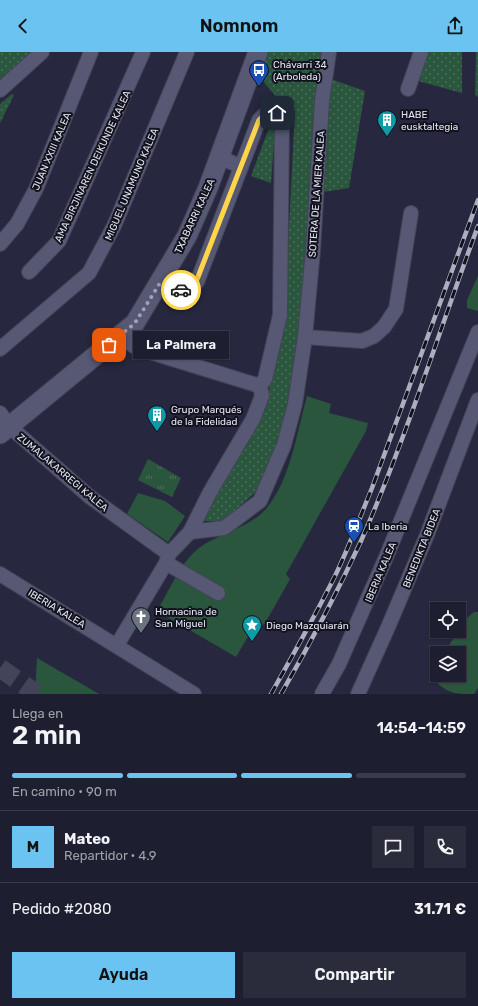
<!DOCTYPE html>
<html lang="es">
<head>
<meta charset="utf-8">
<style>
	body { margin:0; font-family:Rubik,sans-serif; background:#2a2b3b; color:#f1f3f6; height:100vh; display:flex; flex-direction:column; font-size:15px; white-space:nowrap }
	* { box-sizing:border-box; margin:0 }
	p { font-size:13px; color:#a0a2aa }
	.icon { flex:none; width:22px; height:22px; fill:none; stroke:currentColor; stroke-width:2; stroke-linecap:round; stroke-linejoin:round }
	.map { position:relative; height:642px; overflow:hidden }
	.sheet { display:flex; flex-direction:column; background:#1d1e2f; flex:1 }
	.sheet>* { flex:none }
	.buttons { position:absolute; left:430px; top:550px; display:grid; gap:8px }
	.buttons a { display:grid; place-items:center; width:36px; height:36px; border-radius:0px; background:#1d1e2f; box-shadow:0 1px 3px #0004,0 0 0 1px #3b3c4b; font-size:20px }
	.pin { position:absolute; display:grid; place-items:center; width:34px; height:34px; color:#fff; margin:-17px; border-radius:8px; box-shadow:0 2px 6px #0006 }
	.courier { position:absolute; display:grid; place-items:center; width:40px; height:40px; margin:-20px; border:3px solid #ffd54a; border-radius:50%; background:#fff; color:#222; box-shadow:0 1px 5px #0007 }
	.bubble { position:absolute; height:28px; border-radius:0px; background:#1d1e2f; box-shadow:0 1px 3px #0004,0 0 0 1px #3b3c4b; font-size:13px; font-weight:600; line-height:28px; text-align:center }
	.overview em { font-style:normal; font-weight:600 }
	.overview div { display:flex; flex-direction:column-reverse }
	.overview { display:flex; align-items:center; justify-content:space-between; height:68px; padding:0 12px }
	h1 { font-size:26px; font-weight:600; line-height:30px }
	.bar { display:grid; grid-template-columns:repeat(4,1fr); gap:6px 4px; align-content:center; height:48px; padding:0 12px }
	.bar i { height:5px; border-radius:3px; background:#3b3c4b }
	.bar .active { background:#6ac3f1 }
	.bar p { grid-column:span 4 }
	.line { display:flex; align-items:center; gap:10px; padding:0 12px; border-top:1px solid #3b3c4b }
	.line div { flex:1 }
	.round { display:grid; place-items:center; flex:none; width:42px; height:42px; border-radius:0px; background:#2a2b3b }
	.action { display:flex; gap:8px; margin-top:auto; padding:8px 12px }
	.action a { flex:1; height:46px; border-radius:0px; background:#6ac3f1; color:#111; font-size:16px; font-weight:600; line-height:46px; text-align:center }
	.action a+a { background:#2a2b3b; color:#f1f3f6 }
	header { display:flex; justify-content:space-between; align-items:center; height:52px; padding:0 12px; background:#6ac3f1; color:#111; font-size:18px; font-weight:600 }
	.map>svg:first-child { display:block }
	.grass { fill:#2a563e }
	.park { fill:url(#park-tufts) }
	.garden { fill:url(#garden-dots) }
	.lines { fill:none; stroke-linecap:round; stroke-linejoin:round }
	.secondary-tunnel { stroke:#43445a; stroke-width:19; stroke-dasharray:19 10; stroke-linecap:butt }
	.street-casing { stroke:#434357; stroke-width:16 }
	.secondary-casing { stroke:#434357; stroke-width:21 }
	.street { stroke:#575974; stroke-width:14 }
	.secondary { stroke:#575974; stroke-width:19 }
	.rail-casing { stroke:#adafc1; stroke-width:4.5 }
	.rail { stroke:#11121c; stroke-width:3; stroke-dasharray:9; stroke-linecap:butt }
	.done { stroke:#a1a3b5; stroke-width:4; stroke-dasharray:0 7.2 }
	.route { stroke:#ffd54a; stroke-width:5 }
	.labels { text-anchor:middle; stroke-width:4; stroke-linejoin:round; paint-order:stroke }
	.poi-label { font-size:10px; fill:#e3e5f5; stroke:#11121c; text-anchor:start }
	.street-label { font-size:10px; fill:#e3e5f5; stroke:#11121c }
</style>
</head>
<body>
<header><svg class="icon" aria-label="back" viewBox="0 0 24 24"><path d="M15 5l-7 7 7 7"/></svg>Nomnom<svg class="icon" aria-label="share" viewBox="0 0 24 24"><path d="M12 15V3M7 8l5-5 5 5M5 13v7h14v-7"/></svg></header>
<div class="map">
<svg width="478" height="642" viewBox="0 0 478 642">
	<defs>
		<pattern id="park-tufts" width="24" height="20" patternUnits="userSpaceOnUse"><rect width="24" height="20" fill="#2a563e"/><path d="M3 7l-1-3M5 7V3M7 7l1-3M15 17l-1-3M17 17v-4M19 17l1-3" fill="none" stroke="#496e5a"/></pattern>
		<pattern id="garden-dots" width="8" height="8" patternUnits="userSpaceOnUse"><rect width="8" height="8" fill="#2a563e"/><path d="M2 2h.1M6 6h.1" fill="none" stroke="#496e5a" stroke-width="1.8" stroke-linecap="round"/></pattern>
	</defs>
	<rect width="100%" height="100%" fill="#27283f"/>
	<g class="grass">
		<polygon points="478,224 478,259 467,256 467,248"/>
		<path d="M307,344L331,352L329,361L368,371L366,379L286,522L290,527L264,573L257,569L236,605L157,559C169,539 180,511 199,496C219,481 247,477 265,458C290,430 297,380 307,344Z"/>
		<polygon points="138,441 165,449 185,464 168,490 127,462"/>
		<path d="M474,560H478V636L474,642C468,642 460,642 454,641C440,636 427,626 437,611V623H459V601H444L467,566Z"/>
		<polygon points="37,606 99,642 35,642"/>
	</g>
	<polygon class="park" points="148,407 181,426 172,445 138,428"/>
	<g class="garden">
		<polygon points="0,0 34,0 0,27"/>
		<polygon points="265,0 325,0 322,24 365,39 349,136 310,142 302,268 290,347 274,406 259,437 223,469 197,469 270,335 285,253 295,59 278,47 257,22"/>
		<polygon points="429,0 462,0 462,41 418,29"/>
		<polygon points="476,0 478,0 478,45 475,43"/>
		<polygon points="12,42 14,43 0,71 0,52"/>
		<polygon points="270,73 275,77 271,131 251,124"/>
	</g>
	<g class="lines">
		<polyline class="secondary-tunnel" points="0,616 37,642"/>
		<defs>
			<g id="street">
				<polyline points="408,37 421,0"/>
				<polyline points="0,38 42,0"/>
				<polyline points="220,105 241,115"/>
				<polyline points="0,192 17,172 36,137 91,0"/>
				<polyline points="29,220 59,189 143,0"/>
				<path d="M160,231C176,238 183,244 197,230L259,68L269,58L277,61L282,67L280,263L265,327L260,334L262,344L253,367L210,440L190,480"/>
				<polyline points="120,285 137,296 260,334"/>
				<polyline points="305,285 362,289 374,284 384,275 396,257 411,161"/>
				<polyline points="0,297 89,221 114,174 187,0"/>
				<polyline points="0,361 9,374 90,445 169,502"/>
				<polyline points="166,511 218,541"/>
				<polyline points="0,522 194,642"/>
				<polyline points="117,593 166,511 169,502 190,480 224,476 260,449 284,393 295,352 305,285 313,198 322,49 329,0"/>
				<polyline points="322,642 339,612 387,503 478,280"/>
				<polyline points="358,642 389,573 427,483 478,348"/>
			</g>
			<polyline id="secondary" points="0,382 135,271 187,184 208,136 258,0"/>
		</defs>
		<use href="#street" class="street-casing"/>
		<use href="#secondary" class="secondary-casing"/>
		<use href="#street" class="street"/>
		<use href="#secondary" class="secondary"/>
		<defs>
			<g id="rail">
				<path d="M271,642C293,603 315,564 335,524C349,495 360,465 372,436L478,148"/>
				<path d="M281,642C310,592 337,541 361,489C406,387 439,279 478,174"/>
			</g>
		</defs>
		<use href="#rail" class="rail-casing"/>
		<use href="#rail" class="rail"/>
	</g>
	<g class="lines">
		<polyline class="done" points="109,293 135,271 160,231 181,238"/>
		<polyline class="route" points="181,238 189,237 196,230 259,68 269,58 277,61"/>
	</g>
	<defs>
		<symbol id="bus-pin" viewBox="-11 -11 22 30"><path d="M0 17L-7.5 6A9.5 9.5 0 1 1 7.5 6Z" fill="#1a4fb4" stroke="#11121c"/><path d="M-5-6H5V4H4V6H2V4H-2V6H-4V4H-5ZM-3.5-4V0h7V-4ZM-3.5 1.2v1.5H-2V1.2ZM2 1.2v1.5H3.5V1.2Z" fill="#fff"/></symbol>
		<symbol id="building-pin" viewBox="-11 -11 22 30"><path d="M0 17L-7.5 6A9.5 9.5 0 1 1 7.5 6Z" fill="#0f9aa8" stroke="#11121c"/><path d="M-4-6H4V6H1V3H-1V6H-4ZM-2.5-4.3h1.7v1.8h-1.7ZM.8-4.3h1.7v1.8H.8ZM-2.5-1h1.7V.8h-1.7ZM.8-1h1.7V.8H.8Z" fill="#fff"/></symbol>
		<symbol id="station-pin" viewBox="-11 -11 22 30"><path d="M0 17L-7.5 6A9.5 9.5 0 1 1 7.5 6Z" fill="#1a4fb4" stroke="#11121c"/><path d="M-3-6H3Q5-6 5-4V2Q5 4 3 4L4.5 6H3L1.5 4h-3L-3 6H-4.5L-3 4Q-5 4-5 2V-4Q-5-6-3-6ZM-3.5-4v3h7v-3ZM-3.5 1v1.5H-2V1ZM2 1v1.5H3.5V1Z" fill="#fff"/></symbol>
		<symbol id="church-pin" viewBox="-11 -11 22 30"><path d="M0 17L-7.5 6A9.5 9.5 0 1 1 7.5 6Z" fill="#6b7280" stroke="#11121c"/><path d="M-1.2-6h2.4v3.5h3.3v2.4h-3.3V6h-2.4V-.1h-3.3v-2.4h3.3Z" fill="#fff"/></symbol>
		<symbol id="sight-pin" viewBox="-11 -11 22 30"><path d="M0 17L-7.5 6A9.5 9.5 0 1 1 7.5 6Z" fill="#0f9aa8" stroke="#11121c"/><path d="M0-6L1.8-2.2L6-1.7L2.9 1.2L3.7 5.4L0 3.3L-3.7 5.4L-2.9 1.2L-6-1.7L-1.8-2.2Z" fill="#fff"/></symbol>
	</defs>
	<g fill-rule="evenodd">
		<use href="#bus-pin" x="248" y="7" width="22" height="30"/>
		<use href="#building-pin" x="376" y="57" width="22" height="30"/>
		<use href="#building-pin" x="146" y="352" width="22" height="30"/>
		<use href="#station-pin" x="343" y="463" width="22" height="30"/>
		<use href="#church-pin" x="130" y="554" width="22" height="30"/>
		<use href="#sight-pin" x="241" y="562" width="22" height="30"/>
	</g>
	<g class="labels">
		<g class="poi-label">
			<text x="273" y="16">Chávarri 34<tspan x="273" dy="12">(Arboleda)</tspan></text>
			<text x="401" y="66">HABE<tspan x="401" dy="12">eusktaltegia</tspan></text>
			<text x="171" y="361">Grupo Marqués<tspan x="171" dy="12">de la Fidelidad</tspan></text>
			<text x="368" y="478">La Iberia</text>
			<text x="155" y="563">Hornacina de<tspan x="155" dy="12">San Miguel</tspan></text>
			<text x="266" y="577">Diego Mazquiarán</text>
		</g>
		<g class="street-label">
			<text transform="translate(51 99) rotate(-67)" y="4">JUAN XXIII KALEA</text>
			<text transform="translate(92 114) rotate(-65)" y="4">AMA BIRJINAREN DEIKUNDE KALEA</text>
			<text transform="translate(131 132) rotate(-67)" y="4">MIGUEL UNAMUNO KALEA</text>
			<text transform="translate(316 142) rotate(-86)" y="4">SOTERA DE LA MIER KALEA</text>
			<text transform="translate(194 164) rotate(-65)" y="4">TXABARRI KALEA</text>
			<text transform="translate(63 420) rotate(40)" y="4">ZUMALAKARREGI KALEA</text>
			<text transform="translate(421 496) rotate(-68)" y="4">BENEDIKTA BIDEA</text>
			<text transform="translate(380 520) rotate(-67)" y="4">IBERIA KALEA</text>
			<text transform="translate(57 556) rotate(31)" y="4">IBERIA KALEA</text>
		</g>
	</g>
</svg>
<div class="buttons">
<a><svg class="icon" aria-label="locate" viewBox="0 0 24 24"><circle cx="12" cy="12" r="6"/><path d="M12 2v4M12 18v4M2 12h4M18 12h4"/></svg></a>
<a><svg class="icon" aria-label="layers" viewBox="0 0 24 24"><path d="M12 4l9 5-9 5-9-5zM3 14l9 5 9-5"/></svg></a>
</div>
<div class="pin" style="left:109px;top:293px;background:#ea580c"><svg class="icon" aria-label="bag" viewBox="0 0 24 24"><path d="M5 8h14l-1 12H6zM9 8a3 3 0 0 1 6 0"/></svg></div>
<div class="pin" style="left:277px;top:61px;background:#1f2937"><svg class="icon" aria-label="home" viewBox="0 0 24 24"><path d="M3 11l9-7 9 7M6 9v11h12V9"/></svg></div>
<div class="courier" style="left:181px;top:238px"><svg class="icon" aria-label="car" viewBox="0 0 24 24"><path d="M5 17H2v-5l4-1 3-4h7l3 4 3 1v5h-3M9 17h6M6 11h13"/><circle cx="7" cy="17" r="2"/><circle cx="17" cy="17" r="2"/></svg></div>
<div class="bubble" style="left:133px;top:279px;width:96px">La Palmera</div>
</div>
<section class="sheet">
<div class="overview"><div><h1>2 min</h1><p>Llega en</p></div><em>14:54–14:59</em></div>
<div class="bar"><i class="active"></i><i class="active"></i><i class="active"></i><i></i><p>En camino · 90 m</p></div>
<div class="line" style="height:72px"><b class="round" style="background:#6ac3f1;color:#111">M</b><div><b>Mateo</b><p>Repartidor · 4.9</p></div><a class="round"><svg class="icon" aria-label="chat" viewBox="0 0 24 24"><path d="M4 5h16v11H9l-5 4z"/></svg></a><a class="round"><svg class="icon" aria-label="phone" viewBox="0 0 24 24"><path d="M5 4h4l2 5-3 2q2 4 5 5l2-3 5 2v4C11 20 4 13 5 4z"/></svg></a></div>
<div class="line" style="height:52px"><div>Pedido #2080</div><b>31.71 €</b></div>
<div class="action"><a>Ayuda</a><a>Compartir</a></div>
</section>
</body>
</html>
